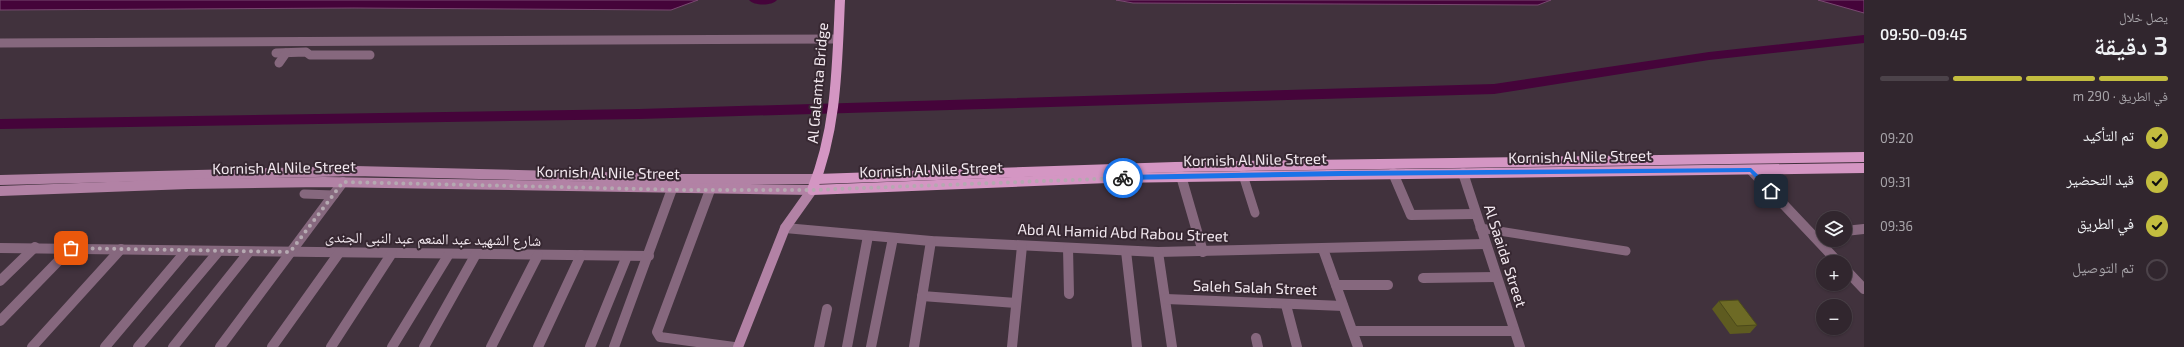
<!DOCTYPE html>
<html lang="ar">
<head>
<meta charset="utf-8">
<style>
	body { margin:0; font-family:"Exo 2","Noto Naskh Arabic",sans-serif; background:#392e36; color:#f1f3f6; direction:rtl; height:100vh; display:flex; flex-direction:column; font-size:15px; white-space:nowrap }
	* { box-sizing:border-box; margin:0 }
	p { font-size:13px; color:#a8a5aa }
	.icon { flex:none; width:22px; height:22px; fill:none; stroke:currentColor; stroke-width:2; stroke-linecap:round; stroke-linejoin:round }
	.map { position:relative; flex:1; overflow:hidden; direction:ltr }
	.panel { display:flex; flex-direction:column; background:#31262e; width:320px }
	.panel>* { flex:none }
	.fabs { position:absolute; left:1816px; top:211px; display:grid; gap:8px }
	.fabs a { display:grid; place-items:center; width:36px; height:36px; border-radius:50%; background:#31262e; box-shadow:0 1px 3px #0004,0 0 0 1px #4c434a; font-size:20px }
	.pin { position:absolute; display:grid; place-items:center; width:34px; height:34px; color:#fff; margin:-17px; border-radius:8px; box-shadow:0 2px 6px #0006 }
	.courier { position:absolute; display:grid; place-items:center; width:40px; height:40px; margin:-20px; border:3px solid #1a73e8; border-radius:50%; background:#fff; color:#222; box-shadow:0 1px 5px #0007 }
	.summary em { font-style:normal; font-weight:600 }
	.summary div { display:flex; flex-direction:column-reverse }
	.summary { display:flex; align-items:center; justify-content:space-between; height:68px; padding:0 16px }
	h1 { font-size:26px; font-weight:600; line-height:30px }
	.bar { display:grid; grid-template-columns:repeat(4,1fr); gap:6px 4px; align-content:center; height:48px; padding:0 16px }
	.bar i { height:5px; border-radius:3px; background:#4c434a }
	.bar .on { background:#c3bd3f }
	.bar p { grid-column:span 4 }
	ol { padding:0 16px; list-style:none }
	li { display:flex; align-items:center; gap:12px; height:44px }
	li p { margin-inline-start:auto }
	li .icon { padding:4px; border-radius:50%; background:#c3bd3f; color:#111; stroke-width:4 }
	li:last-child { color:#a8a5aa }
	li i { width:22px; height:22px; border:2px solid #4c434a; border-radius:50% }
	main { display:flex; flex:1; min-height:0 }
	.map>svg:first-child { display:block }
	.water { fill:#45043a; stroke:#794971 }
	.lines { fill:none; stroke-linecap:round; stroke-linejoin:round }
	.canal { fill:#45043a; fill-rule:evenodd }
	.lane { stroke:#86687e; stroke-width:9 }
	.street { stroke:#86687e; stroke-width:10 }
	.secondary { stroke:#b282a5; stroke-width:10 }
	.primary { stroke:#d496c3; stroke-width:10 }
	.wall { fill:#5e5b20 }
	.building { fill:#6d6a25; stroke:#4c4a1a }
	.route { fill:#1a73e8 }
	.done { stroke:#b5a9b1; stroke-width:4; stroke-dasharray:0 7.2 }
	.labels { text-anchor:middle; stroke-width:4; stroke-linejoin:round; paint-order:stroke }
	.street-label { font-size:15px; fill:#f3e9f0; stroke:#372832 }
</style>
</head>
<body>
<main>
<section class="panel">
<div class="summary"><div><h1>3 دقيقة</h1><p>يصل خلال</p></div><em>09:45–09:50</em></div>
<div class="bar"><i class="on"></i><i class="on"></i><i class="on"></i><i></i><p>في الطريق · 290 m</p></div>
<ol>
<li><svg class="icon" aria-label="check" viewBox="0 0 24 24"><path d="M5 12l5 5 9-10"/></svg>تم التأكيد<p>09:20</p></li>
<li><svg class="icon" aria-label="check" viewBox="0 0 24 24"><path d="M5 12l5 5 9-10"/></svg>قيد التحضير<p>09:31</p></li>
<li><svg class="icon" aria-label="check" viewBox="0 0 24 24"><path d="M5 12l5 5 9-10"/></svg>في الطريق<p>09:36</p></li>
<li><i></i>تم التوصيل</li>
</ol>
</section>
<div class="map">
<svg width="1864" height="347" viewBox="0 0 1864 347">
	<rect width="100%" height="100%" fill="#41323d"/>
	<g class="water">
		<polygon points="0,0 698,0 671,10 354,8 0,10"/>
		<polygon points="1116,0 1551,0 1538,5 1133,3"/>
		<polygon points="1818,0 1864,0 1864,13"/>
	</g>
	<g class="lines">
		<g class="canal">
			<path d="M749,0H777C772,6 754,6 749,0Z"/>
			<polygon points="1864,35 1864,43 1709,60 1494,94 639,119 0,129 0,119 639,109 1494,84 1709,52"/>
		</g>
		<g class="lane">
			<polyline points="0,43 838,39"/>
			<polyline points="276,53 306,52 310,55 370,55"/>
			<polyline points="279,63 286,53"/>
			<polyline points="1243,175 1255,213"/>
			<polyline points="304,194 334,195"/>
			<polyline points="1480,228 1626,251"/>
		</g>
		<g class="street">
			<polyline points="1751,170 1838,262"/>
			<polyline points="1393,173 1411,215 1475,214"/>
			<polyline points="1463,173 1520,347"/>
			<polyline points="1181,176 1203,252"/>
			<polyline points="710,190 657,332 660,337 734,347"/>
			<polyline points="785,228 931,241 1158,252 1485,244"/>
			<polyline points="1845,231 1864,229"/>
			<polyline points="0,248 649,256"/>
			<polyline points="1068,248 1069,294"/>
			<polyline points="1323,249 1358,347"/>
			<polyline points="1126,251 1137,347"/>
			<polyline points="1158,252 1172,347"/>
			<polyline points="1845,269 1864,289"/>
			<polyline points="1423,278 1496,277"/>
			<polyline points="0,281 35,247"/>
			<polyline points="1336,285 1388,285"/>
			<polyline points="922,296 1016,303"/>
			<polyline points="1166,299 1343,306"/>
			<polyline points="1286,305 1297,347"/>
			<polyline points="0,321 71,248"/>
			<polyline points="1353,331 1514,331"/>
			<polyline points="1256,338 1258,347"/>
			<polyline points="32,347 121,249"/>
			<polyline points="105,347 186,251"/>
			<polyline points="138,347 218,252"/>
			<polyline points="173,347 249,252"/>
			<polyline points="220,347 343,182"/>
			<polyline points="272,347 339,253"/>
			<polyline points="331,347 392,253"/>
			<polyline points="392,347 449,254"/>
			<polyline points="424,347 476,254"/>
			<polyline points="491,347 538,255"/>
			<polyline points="538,347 581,255"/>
			<polyline points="590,347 627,256"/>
			<polyline points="614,347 672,189"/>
			<polyline points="819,347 827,309"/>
			<polyline points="847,347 868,236"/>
			<polyline points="871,347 893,238"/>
			<polyline points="914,347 931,241"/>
			<polyline points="1012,347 1022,246"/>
		</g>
		<g class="secondary">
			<polyline points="0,180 355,171 676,179 817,179"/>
			<polyline points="0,191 188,184 324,182 812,190"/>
			<polyline points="738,347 785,228 812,190"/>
		</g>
		<g class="primary">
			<path d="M840,0C837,65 837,129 812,190L1108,178L1864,168"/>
			<polyline points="817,179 1175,167 1864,157"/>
		</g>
	</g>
	<polygon class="wall" points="1719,301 1757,325 1750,333 1730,334 1712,309"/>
	<polygon class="building" points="1738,300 1757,325 1737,326 1719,301"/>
	<polygon class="route" points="1751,168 1774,190 1774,193 1769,193 1750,172 1342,176 1123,180 1120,178 1123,175 1342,171"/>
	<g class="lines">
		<polyline class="done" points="71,248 290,252 343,182 685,190 812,190 1123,178"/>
	</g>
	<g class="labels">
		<g class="street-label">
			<text transform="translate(818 83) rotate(-85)" y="5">Al Galamta Bridge</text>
			<text transform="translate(1580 157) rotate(-1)" y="5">Kornish Al Nile Street</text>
			<text transform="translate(1255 160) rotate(-1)" y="5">Kornish Al Nile Street</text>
			<text transform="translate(284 168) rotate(-1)" y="5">Kornish Al Nile Street</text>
			<text transform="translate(931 170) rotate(-2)" y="5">Kornish Al Nile Street</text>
			<text transform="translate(608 173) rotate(1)" y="5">Kornish Al Nile Street</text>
			<text transform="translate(1123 233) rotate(2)" y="5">Abd Al Hamid Abd Rabou Street</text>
			<text transform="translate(433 239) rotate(1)" y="5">شارع الشهيد عبد المنعم عبد النبى الجندى</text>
			<text transform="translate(1505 256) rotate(72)" y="5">Al Saaida Street</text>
			<text transform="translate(1255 288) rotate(2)" y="5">Saleh Salah Street</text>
		</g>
	</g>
</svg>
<div class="fabs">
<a><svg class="icon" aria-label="layers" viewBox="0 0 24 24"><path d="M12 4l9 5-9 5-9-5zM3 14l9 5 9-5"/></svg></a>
<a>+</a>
<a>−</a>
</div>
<div class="pin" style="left:71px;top:248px;background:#ea580c"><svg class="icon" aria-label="bag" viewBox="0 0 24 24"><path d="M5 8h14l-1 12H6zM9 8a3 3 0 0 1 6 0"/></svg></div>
<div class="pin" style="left:1771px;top:191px;background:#1f2937"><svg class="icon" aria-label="home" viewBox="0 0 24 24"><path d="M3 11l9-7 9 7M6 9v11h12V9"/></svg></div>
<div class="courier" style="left:1123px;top:178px"><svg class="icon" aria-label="bike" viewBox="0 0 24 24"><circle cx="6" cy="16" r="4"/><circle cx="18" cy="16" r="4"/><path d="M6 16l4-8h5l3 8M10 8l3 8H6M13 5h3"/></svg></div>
</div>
</main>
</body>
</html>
